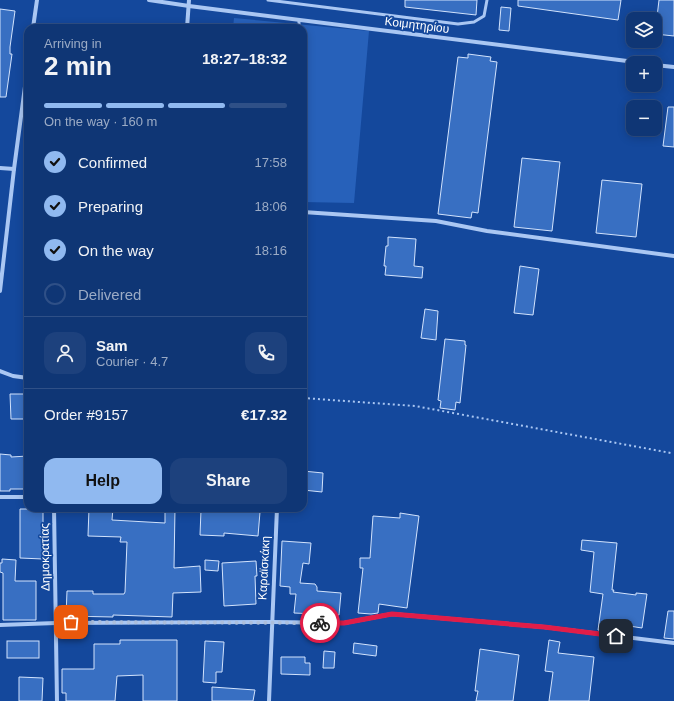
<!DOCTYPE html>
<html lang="en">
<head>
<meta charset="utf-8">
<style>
	body { margin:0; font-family:Arial,sans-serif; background:#1d417d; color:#f1f3f6; height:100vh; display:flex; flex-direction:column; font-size:15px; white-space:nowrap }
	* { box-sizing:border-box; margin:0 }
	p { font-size:13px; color:#9babc5 }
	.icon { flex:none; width:22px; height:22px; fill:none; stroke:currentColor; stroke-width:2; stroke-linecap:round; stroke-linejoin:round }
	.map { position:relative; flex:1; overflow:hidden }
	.drawer { position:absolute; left:24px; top:24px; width:283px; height:488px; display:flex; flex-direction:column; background:#0f3675; border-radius:12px; box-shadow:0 2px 10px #0003,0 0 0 1px #2f5087 }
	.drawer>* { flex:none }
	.controls { position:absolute; left:626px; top:12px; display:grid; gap:8px }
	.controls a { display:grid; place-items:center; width:36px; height:36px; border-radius:8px; background:#0f3675; box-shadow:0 2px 10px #0003,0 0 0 1px #2f5087; font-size:20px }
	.pin { position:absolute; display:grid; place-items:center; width:34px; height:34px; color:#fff; margin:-17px; border-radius:8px; box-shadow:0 2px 6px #0006 }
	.courier { position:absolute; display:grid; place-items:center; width:40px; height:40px; margin:-20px; border:3px solid #e11d48; border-radius:50%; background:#fff; color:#222; box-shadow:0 1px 5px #0007 }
	.summary em { font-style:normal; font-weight:700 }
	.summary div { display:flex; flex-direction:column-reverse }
	.summary { display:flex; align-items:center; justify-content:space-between; height:68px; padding:0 20px }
	h1 { font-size:26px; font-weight:700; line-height:30px }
	.bar { display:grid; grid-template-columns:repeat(4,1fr); gap:6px 4px; align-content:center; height:48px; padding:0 20px }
	.bar i { height:5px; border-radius:3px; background:#2f5087 }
	.bar .active { background:#90b9f0 }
	.bar p { grid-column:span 4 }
	.line { display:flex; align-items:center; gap:10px; padding:0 20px; border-top:1px solid #2f5087 }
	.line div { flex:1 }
	.round { display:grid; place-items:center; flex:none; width:42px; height:42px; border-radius:12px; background:#1d417d }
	ol { padding:0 20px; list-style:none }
	li { display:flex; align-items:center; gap:12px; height:44px }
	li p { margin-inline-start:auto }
	li .icon { padding:4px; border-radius:50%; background:#90b9f0; color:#111; stroke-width:4 }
	li:last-child { color:#9babc5 }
	li i { width:22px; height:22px; border:2px solid #2f5087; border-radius:50% }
	.action { display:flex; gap:8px; margin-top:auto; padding:8px 20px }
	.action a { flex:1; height:46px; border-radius:12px; background:#90b9f0; color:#111; font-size:16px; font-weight:700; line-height:46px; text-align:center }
	.action a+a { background:#1d417d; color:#f1f3f6 }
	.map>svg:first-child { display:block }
	.green { fill:#2761ba }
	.building { fill:#386fc2; stroke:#d2e3fd }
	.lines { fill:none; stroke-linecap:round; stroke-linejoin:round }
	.path { stroke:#aac7f3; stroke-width:2; stroke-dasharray:2 3; stroke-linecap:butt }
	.lane { stroke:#aac7f3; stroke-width:3 }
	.street { stroke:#aac7f3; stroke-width:4 }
	.done { stroke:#adbfdc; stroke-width:4; stroke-dasharray:0 7.2 }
	.route { stroke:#e11d48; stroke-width:5 }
	.labels { text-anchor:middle; stroke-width:3.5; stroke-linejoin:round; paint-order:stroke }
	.street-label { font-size:12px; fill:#fff; stroke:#14489c }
</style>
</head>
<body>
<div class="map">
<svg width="674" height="701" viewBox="0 0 674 701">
	<rect width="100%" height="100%" fill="#14489c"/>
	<polygon class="green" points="234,18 369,31 354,203 303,202 303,28 233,28"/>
	<g class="building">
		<polygon points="405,0 477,0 476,15 405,7"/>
		<polygon points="518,0 621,0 618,20 518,6"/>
		<polygon points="659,0 674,0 674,36 655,34"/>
		<polygon points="501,7 511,8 509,31 499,30"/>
		<polygon points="0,9 15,11 10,47 10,54 12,54 6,97 0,97"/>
		<polygon points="468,54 491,57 490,61 497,62 478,213 472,212 471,218 438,214 458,57 468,58"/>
		<polygon points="668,107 674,107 674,147 663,146"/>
		<polygon points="522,158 560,162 552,231 514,227"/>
		<polygon points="602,180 642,184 636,237 596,233"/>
		<polygon points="388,237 416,239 414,266 423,267 422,278 385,275 386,266 384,266 386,246 388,246"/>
		<polygon points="520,266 539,269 533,315 514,313"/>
		<polygon points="425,309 438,311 436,340 421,338"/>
		<polygon points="445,339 465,341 465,345 466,345 460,403 456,402 455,410 440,408 441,401 438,400"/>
		<polygon points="10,394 28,394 28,419 11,419"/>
		<polygon points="0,454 11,455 11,457 28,456 28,489 10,489 10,491 0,491"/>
		<polygon points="303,471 323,473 322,492 303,490"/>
		<polygon points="89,508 113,508 112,520 165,523 165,508 175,508 174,568 200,566 201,592 173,593 172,617 113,615 113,617 66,616 67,591 93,591 93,594 124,594 125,592 127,542 120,542 121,537 88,536"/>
		<polygon points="20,509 43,509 43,559 20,558"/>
		<polygon points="201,510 237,512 238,510 260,512 258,536 224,533 224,536 200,535"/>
		<polygon points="400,513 419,516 407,608 379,604 378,613 371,614 358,613 363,568 360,568 360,558 370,558 373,516 400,518"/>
		<polygon points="582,540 617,543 612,590 614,590 613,592 636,595 636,593 647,594 642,628 610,623 609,631 598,630 603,594 590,592 594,552 581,550"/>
		<polygon points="282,541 311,543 309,564 303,563 300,583 315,584 317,587 317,591 341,593 339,615 294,613 296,594 290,594 290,587 280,586"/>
		<polygon points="2,559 16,560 15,581 36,581 36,620 3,620 3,573 0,572 0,563 2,563"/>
		<polygon points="205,560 219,561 218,571 205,570"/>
		<polygon points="256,561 257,576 255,576 256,604 224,606 222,563"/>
		<polygon points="668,611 674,611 674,639 664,638"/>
		<polygon points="120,640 177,640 177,701 143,701 143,675 117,676 115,701 66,701 66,693 62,693 62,669 94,669 94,644 120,644"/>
		<polygon points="549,640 560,642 558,653 594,657 589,701 549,701 553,672 545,671"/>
		<rect x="7" y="641" width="32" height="17"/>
		<polygon points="205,641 224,642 222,672 216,672 216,683 203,682"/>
		<polygon points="354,643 377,646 376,656 353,653"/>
		<polygon points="480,649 519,655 513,701 476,701 478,691 475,691"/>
		<polygon points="324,651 335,652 334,668 323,668"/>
		<polygon points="281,657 305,657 305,663 310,663 310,675 281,674"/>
		<polygon points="19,677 43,678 42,701 19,701"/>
		<polygon points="212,687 255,690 253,701 212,701"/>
	</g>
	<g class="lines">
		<polyline class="path" points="303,398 415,406 671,453"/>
		<g class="lane">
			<polyline points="268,0 458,24 474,22 484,16 487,0"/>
			<polyline points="299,28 299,20"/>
		</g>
		<g class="street">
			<polyline points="149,0 189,6 643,63"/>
			<polyline points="33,28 37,0"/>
			<polyline points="187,28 189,0"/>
			<polyline points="655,65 674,67"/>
			<polyline points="0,168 14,169"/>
			<polyline points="303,212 436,221 487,231 674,256"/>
			<polyline points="0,291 14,169 28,64"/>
			<polyline points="0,371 13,376 28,378"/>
			<polyline points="0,497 28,497"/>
			<polyline points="54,508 57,701"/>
			<polyline points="0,625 56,623 272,622 344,623 392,614 544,627 674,643"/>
			<polyline points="269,701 277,508"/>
		</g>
	</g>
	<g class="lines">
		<polyline class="done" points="71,622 320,623"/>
		<polyline class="route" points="320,623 344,623 392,614 544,627 616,636"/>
	</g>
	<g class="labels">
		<g class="street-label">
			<text transform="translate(417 25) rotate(7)" y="4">Κοιμητηρίου</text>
			<text transform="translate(45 557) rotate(-91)" y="4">Δημοκρατίας</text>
			<text transform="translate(264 568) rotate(-87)" y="4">Καραϊσκάκη</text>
		</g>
	</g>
</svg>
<div class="controls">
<a><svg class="icon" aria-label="layers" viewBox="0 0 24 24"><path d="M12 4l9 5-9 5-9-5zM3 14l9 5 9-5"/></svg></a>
<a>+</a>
<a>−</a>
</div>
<div class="pin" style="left:71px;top:622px;background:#ea580c"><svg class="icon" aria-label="bag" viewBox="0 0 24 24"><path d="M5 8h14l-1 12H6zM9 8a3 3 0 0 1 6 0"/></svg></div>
<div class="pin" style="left:616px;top:636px;background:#1f2937"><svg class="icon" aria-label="home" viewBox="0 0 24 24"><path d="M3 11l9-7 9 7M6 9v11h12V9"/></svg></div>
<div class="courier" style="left:320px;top:623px"><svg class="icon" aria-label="bike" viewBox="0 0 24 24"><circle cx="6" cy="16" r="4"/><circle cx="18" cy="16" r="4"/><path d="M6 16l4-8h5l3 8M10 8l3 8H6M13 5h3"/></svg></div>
<section class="drawer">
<div class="summary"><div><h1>2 min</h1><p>Arriving in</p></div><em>18:27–18:32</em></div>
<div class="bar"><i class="active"></i><i class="active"></i><i class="active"></i><i></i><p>On the way · 160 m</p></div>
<ol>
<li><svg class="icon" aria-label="check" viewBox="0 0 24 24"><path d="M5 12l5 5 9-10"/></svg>Confirmed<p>17:58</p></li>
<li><svg class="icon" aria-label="check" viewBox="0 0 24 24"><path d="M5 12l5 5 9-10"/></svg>Preparing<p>18:06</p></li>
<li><svg class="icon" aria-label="check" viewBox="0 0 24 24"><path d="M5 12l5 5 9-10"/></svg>On the way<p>18:16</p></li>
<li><i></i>Delivered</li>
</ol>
<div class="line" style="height:72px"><a class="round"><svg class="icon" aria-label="person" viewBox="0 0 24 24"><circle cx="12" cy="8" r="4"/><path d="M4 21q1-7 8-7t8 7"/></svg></a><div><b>Sam</b><p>Courier · 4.7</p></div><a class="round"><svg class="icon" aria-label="phone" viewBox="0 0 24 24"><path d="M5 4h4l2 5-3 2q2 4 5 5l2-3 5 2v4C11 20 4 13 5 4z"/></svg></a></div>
<div class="line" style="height:52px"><div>Order #9157</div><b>€17.32</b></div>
<div class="action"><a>Help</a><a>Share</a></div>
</section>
</div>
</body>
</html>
